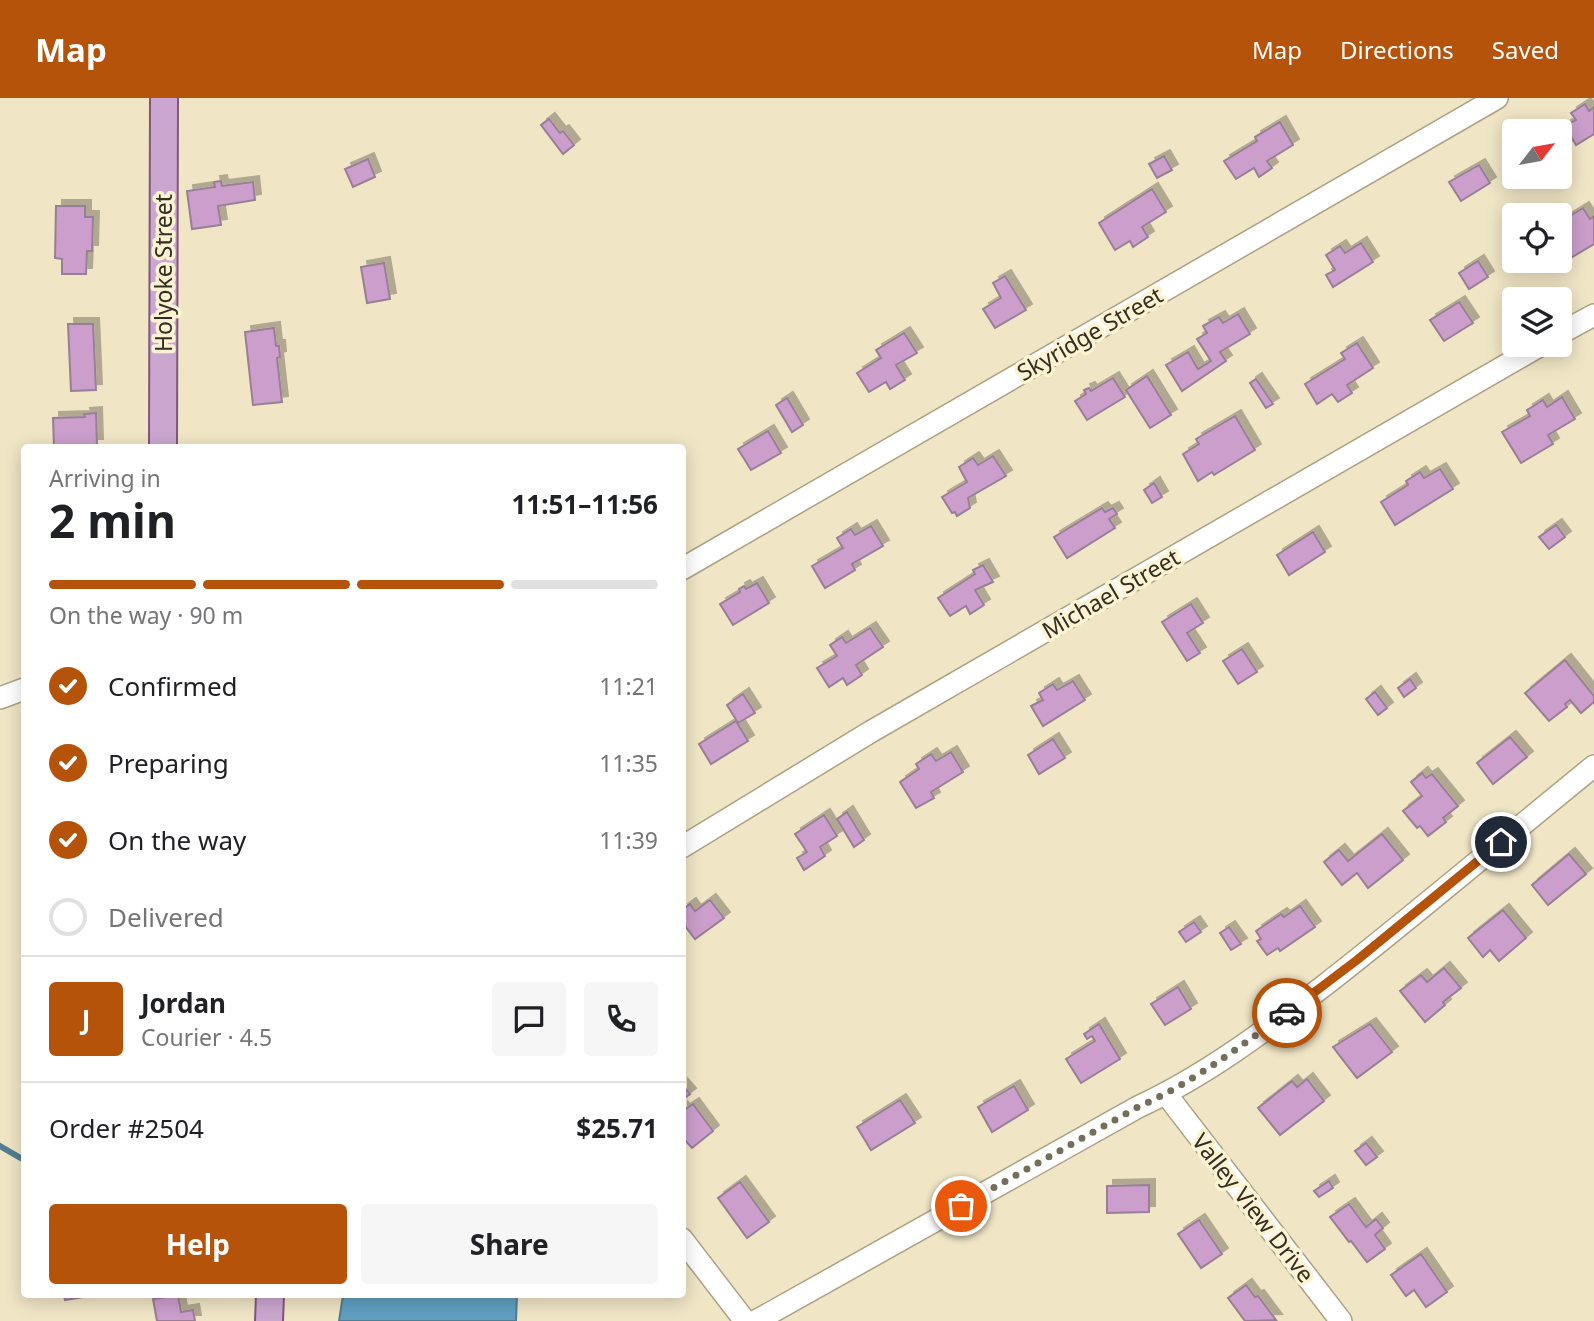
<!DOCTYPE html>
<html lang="en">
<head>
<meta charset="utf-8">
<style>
	body { margin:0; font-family:"Noto Sans",sans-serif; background:#f6f6f6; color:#202124; height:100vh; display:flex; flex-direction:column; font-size:26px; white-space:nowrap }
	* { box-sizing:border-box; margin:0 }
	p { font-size:23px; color:#757577 }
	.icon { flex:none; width:38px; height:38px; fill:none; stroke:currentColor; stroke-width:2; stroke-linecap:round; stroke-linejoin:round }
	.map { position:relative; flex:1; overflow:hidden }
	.panel { position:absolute; left:21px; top:346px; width:665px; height:854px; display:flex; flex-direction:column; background:#fff; border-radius:7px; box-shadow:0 4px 18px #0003 }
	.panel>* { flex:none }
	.needle { width:46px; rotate:59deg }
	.controls { position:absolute; left:1502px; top:21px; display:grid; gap:14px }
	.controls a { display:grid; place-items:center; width:70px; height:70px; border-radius:7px; background:#fff; box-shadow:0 4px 18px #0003; font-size:35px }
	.pin { position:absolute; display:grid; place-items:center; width:60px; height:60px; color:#fff; margin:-30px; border:4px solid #fff; border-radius:50%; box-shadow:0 2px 7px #0007 }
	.courier { position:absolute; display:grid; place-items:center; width:70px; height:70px; margin:-35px; border:5px solid #b45309; border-radius:50%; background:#fff; color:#222; box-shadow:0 2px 9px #0007 }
	.summary em { font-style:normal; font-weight:700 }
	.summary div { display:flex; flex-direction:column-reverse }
	.summary { display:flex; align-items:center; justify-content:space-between; height:119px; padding:0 28px }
	h1 { font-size:46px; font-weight:700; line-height:52px }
	.bar { display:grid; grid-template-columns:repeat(4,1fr); gap:10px 7px; align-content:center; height:84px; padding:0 28px }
	.bar i { height:9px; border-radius:5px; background:#e0e0e0 }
	.bar .active { background:#b45309 }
	.bar p { grid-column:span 4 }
	.line { display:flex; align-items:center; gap:18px; padding:0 28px; border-top:2px solid #e0e0e0 }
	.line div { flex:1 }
	.round { display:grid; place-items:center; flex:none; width:74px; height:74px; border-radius:7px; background:#f6f6f6 }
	ol { padding:0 28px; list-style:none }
	li { display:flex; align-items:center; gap:21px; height:77px }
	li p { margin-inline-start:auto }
	li .icon { padding:7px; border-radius:50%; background:#b45309; color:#fff; stroke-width:4 }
	li:last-child { color:#757577 }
	li i { width:38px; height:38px; border:4px solid #e0e0e0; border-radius:50% }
	.cta { display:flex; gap:14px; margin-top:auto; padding:14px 28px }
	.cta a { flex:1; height:80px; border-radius:7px; background:#b45309; color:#fff; font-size:28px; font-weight:700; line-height:80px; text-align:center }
	.cta a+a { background:#f6f6f6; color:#202124 }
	header { display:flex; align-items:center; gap:42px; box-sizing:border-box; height:98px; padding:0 35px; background:#b45309; color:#fff }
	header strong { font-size:33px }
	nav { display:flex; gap:38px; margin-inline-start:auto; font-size:24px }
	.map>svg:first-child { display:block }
	.water { fill:#609fc0; stroke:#527d91; stroke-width:2 }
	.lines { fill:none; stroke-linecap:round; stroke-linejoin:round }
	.stream { stroke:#527d91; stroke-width:6 }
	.building { fill:#cb9ecb; stroke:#977f96; stroke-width:2; filter:url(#shadow) }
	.minor-casing { stroke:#aca183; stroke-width:24 }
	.major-casing { stroke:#7f577e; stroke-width:30 }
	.minor { stroke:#fff; stroke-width:21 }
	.major { stroke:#cba7d0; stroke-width:26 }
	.done { stroke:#746e5b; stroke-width:7; stroke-dasharray:0 12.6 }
	.route { stroke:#b45309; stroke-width:9 }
	.labels { text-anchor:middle; stroke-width:7; stroke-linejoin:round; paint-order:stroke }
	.street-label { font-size:23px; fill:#322e22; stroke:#fdf2d2 }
</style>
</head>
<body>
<header>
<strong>Map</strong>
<nav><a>Map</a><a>Directions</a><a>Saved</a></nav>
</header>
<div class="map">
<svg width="1594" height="1223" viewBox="0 0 1594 1223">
	<defs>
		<filter id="shadow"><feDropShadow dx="6" dy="-6" stdDeviation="0" flood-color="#0004"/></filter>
	</defs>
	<rect width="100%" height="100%" fill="#f0e5c5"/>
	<polygon class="water" points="343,1197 517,1197 516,1223 339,1223"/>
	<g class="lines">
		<polyline class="stream" points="0,1048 24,1062"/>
	</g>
	<g class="building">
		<polygon points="1585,6 1589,13 1594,9 1594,36 1576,47 1565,28 1576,22 1571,15"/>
		<polygon points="549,21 560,35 563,33 574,47 563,56 541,27"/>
		<polygon points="1280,24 1293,47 1267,63 1272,70 1259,79 1254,70 1236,81 1224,63 1257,43 1255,39"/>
		<polygon points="1164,58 1172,72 1157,80 1149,66"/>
		<polygon points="368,61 375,79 353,89 345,71"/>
		<polygon points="1479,67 1490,85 1461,103 1449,84"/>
		<polygon points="221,83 222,88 253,84 255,102 218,108 221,127 192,131 187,93 215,89 214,84"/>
		<polygon points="1152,91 1166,114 1142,129 1148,139 1133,149 1130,143 1115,152 1099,125"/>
		<polygon points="56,108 85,108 85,119 93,119 92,153 87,153 86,176 62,176 62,161 55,160"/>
		<polygon points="1583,110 1590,121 1594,118 1594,146 1564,164 1559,156 1559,135 1570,128 1565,121"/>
		<polygon points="1361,145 1373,164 1333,189 1326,177 1335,172 1326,157 1340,148 1345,155"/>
		<polygon points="1478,163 1488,179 1469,191 1459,175"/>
		<polygon points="384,165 390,201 367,205 361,169"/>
		<polygon points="1005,178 1026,212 995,230 983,211 1001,200 993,185"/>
		<polygon points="1459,204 1473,225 1444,243 1430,222"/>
		<polygon points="1238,216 1250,236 1220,254 1226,263 1182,293 1166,267 1188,254 1198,271 1211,263 1197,241 1207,235 1203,228 1219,219 1223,225"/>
		<polygon points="68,226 93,226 96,292 71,293"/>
		<polygon points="274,230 276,248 279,248 280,259 277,260 282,304 253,307 245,234"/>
		<polygon points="904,235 917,255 896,267 905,282 890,291 886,284 869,294 857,275 881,260 876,252"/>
		<polygon points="1357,245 1373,270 1347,287 1352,295 1338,304 1332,296 1317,306 1305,286 1345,261 1341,255"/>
		<polygon points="1147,278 1171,317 1150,330 1126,292"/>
		<polygon points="1113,280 1125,299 1087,322 1075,303 1086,296 1084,292 1089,290 1091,293"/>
		<polygon points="1256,281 1273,306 1266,310 1250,285"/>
		<polygon points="1562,299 1575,321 1548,337 1553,346 1521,365 1502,334 1530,318 1527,312 1543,302 1547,309"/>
		<polygon points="787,300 803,327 792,334 776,307"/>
		<polygon points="96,315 97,347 89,347 89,350 54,350 53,320 85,319 84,316"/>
		<polygon points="1235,318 1255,352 1214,377 1212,374 1198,383 1183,356 1199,346 1196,341"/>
		<polygon points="768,333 781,355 751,372 738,351"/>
		<polygon points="993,358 1006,378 968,400 970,410 957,418 955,414 952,415 942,399 967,384 959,369 973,360 978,367"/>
		<polygon points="1440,371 1453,391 1395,427 1381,404 1408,387 1406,383 1420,374 1424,380"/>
		<polygon points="1154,385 1162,399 1152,405 1144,392"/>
		<polygon points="1102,410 1105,414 1113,410 1117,416 1109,421 1115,430 1067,460 1054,439"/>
		<polygon points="1556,427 1565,439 1549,451 1539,439"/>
		<polygon points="871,428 883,448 852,466 855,472 825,490 812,468 843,450 837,440 851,431 855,437"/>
		<polygon points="1313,434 1325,454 1289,477 1277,457"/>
		<polygon points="983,467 993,484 975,492 984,507 970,516 966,508 950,518 938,500 975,476 973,472"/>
		<polygon points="757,485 769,505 733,527 720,506 740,494 739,491 744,488 746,491"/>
		<polygon points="1191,506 1203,525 1187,535 1200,555 1187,563 1162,524"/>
		<polygon points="870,530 883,549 856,567 862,577 847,587 843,580 829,589 817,570 837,558 830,547 842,539 846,545"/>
		<polygon points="1242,551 1257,574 1238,586 1223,563"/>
		<polygon points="1565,562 1594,598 1594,604 1581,615 1570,602 1565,606 1567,609 1549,623 1525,595"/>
		<polygon points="1410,581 1416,590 1404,599 1398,590"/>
		<polygon points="1073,583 1085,602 1043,628 1031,608 1043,602 1039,595 1053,586 1057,592"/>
		<polygon points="1375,594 1387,610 1378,617 1366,601"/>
		<polygon points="743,596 755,615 738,625 727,607"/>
		<polygon points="736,623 748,643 711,666 699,646"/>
		<polygon points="1510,639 1527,659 1493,686 1477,665"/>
		<polygon points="1053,641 1065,660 1039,676 1028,657"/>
		<polygon points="951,654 963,674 931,694 934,700 916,710 900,684 919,671 916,666 931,656 936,663"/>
		<polygon points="1422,675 1426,680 1432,676 1458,708 1443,720 1446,724 1428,738 1420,728 1417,730 1403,713 1422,698 1411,684"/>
		<polygon points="847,714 864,742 854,749 837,721"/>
		<polygon points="824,717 837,738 820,749 825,758 804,772 797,760 807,754 795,736"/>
		<polygon points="1382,736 1403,762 1368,790 1357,775 1342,787 1324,764 1339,752 1348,763"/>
		<polygon points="1569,756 1586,776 1548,807 1532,787"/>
		<polygon points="710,802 724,820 695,841 682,824 682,812 690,806 695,813"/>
		<polygon points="1300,808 1315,829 1280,853 1278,850 1267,857 1257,843 1261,841 1256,833 1281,816 1284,819"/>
		<polygon points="1503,812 1526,840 1499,863 1490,852 1483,859 1468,840"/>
		<polygon points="1194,824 1201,834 1186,844 1179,834"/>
		<polygon points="1229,829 1241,846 1231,852 1220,835"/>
		<polygon points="1444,870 1461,890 1443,904 1445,907 1425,924 1400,893 1421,877 1427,884"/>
		<polygon points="1178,889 1191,911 1165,927 1151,906"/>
		<polygon points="1099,926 1120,961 1081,985 1066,961 1095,943 1092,938 1087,941 1084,936"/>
		<polygon points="1370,926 1392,954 1357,980 1333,949"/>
		<polygon points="1307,981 1324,1003 1280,1037 1258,1010 1292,983 1297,989"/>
		<polygon points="682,987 690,996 682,1002"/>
		<polygon points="1014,988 1028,1012 992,1034 978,1009"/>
		<polygon points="900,1002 915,1025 871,1052 857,1029"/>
		<polygon points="693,1006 713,1033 692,1050 682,1039 682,1010 684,1012"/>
		<polygon points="1366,1045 1377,1059 1366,1067 1355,1053"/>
		<polygon points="1329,1083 1333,1090 1319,1099 1314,1093"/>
		<polygon points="740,1084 769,1124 747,1140 718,1100"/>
		<polygon points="1149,1087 1149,1114 1107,1115 1107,1088"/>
		<polygon points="1349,1106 1366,1129 1376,1121 1383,1130 1375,1137 1385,1151 1367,1164 1351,1143 1349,1144 1330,1119"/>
		<polygon points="1199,1122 1222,1156 1201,1170 1178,1136"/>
		<polygon points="1421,1156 1447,1194 1426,1209 1414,1192 1406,1198 1391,1177"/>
		<polygon points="1246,1187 1255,1199 1258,1198 1276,1222 1245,1223 1228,1200"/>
		<polygon points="64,1197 95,1197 65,1202"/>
		<polygon points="178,1197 181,1214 193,1212 195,1223 157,1223 153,1201"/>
	</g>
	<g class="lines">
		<defs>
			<g id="minor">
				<polyline points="1559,236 1594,217"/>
				<polyline points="682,471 1497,0"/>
				<polyline points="0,600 24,591"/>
				<polyline points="682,749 872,633 1541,247"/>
				<polyline points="1166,996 1341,1223"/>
				<polyline points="682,1141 745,1223"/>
				<path d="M756,1223L1138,1009C1205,978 1266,932 1325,887C1416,816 1504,741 1594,668"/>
			</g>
			<g id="major">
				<polyline points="163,350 164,0"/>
				<polyline points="269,1223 270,1197"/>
			</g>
		</defs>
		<use href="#minor" class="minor-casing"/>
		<use href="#major" class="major-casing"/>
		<use href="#minor" class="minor"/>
		<use href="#major" class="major"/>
	</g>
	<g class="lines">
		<path class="done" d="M961,1108L1138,1009C1192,985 1239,949 1287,915"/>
		<polyline class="route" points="1287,915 1357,862 1501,744"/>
	</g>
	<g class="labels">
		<g class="street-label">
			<text transform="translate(164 175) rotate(-90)" y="8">Holyoke Street</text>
			<text transform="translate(1090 236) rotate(-30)" y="8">Skyridge Street</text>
			<text transform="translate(1111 496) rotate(-30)" y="8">Michael Street</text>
			<text transform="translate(1253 1110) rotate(52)" y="8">Valley View Drive</text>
		</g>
	</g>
</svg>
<div class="controls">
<a><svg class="needle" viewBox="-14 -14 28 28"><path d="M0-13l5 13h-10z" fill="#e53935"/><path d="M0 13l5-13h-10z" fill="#757577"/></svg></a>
<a><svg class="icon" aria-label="locate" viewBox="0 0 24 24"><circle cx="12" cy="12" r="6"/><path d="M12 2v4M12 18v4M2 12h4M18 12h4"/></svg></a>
<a><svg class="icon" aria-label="layers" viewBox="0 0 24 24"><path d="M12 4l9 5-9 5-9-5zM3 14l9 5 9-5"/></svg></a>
</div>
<div class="pin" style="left:961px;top:1108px;background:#ea580c"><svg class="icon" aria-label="bag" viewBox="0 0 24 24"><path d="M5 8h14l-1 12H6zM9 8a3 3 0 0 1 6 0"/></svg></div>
<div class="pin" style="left:1501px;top:744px;background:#1f2937"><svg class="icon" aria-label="home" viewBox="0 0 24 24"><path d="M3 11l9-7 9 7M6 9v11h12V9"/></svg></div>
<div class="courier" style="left:1287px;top:915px"><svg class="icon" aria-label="car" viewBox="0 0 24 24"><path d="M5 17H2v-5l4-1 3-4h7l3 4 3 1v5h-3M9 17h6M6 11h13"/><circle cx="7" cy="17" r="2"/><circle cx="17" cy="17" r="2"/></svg></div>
<section class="panel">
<div class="summary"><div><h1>2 min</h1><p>Arriving in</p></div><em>11:51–11:56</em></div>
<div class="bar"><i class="active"></i><i class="active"></i><i class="active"></i><i></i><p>On the way · 90 m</p></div>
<ol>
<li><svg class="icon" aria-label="check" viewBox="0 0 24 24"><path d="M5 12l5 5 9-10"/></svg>Confirmed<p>11:21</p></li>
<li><svg class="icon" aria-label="check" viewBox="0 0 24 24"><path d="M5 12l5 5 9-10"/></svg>Preparing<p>11:35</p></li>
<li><svg class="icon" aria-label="check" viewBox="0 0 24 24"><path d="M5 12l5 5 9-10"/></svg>On the way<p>11:39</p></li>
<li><i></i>Delivered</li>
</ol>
<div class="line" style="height:126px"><b class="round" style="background:#b45309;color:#fff">J</b><div><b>Jordan</b><p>Courier · 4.5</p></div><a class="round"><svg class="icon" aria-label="chat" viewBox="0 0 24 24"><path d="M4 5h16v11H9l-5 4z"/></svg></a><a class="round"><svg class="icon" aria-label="phone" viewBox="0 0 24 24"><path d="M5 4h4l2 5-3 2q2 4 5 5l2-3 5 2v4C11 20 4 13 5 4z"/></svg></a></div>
<div class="line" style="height:91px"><div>Order #2504</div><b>$25.71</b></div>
<div class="cta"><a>Help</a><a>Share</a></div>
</section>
</div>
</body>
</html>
